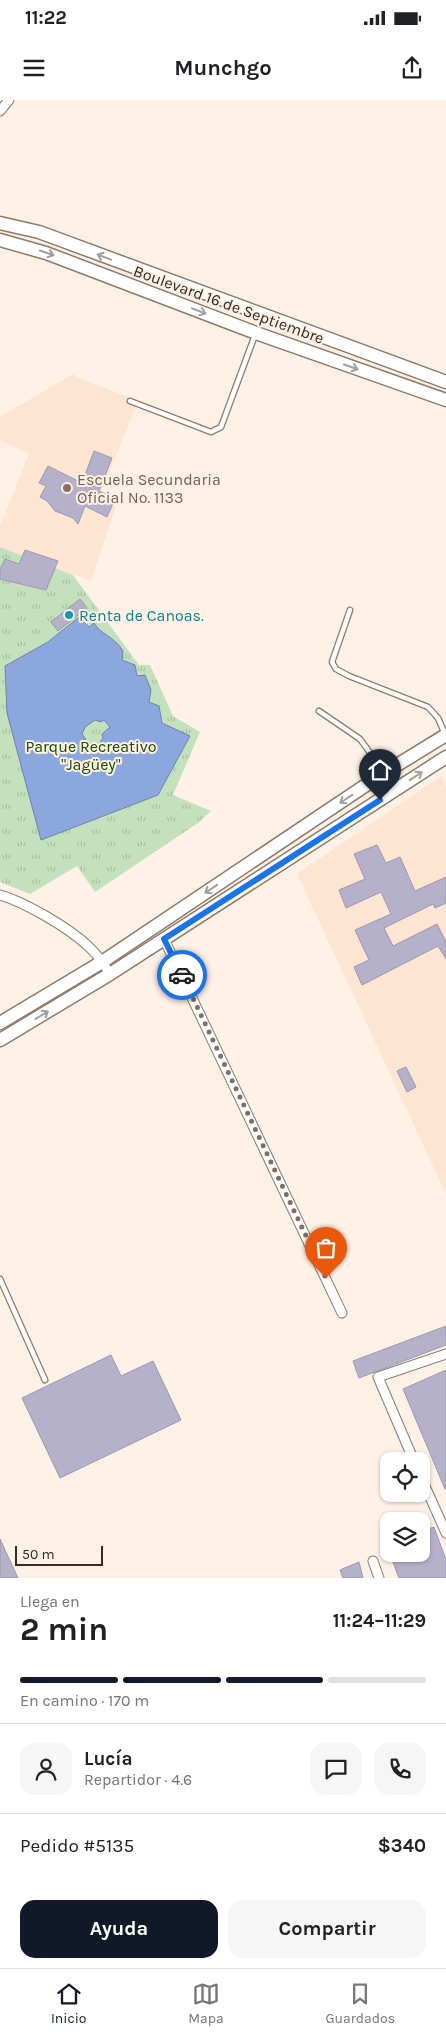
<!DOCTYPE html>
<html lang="es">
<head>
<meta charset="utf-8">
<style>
	body { margin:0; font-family:Karla,sans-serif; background:#f6f6f6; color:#202124; height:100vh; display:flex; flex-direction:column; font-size:19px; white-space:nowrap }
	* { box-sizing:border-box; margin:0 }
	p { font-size:16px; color:#757577 }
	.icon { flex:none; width:28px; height:28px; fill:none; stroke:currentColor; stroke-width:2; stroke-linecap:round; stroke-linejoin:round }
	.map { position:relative; height:1478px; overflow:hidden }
	.side { display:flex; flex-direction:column; background:#fff; flex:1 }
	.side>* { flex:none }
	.controls { position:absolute; left:380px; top:1352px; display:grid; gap:10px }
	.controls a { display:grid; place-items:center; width:50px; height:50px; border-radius:10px; background:#fff; box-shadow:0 1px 4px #0004; font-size:25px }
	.scale { position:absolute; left:15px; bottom:12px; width:88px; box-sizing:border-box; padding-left:5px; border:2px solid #322a23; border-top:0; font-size:14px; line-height:18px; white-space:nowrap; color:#322a23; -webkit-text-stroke:4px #fff1e6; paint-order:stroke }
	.pin { position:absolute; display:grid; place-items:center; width:42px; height:42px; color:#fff; margin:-51px -21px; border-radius:50% 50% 50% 0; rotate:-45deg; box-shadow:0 0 5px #0007 }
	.pin .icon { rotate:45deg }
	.courier { position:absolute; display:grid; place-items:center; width:50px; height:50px; margin:-25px; border:4px solid #1a73e8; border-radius:50%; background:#fff; color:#222; box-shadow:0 1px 6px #0007 }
	.summary em { font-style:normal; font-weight:700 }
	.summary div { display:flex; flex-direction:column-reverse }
	.summary { display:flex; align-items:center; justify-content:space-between; height:85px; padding:0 20px }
	h1 { font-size:32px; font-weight:700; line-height:38px }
	.bar { display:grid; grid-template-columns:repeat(4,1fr); gap:8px 5px; align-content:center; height:60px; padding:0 20px }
	.bar i { height:6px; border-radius:4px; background:#e0e0e0 }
	.bar .on { background:#111827 }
	.bar p { grid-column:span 4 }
	.line { display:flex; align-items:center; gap:12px; padding:0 20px; border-top:1px solid #e0e0e0 }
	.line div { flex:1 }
	.round { display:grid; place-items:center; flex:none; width:52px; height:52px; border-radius:15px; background:#f6f6f6 }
	.cta { display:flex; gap:10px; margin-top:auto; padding:10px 20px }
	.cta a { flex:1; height:58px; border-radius:15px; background:#111827; color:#fff; font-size:20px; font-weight:700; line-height:58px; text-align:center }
	.cta a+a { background:#f6f6f6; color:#202124 }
	.status { display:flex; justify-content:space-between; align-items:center; height:35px; padding:0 25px; background:#fff; direction:ltr }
	.status svg { height:14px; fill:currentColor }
	header { display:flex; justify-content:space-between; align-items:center; height:65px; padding:0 20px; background:#fff; font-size:22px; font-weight:700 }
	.dock { display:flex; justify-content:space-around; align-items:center; height:70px; border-top:1px solid #e0e0e0; background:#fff; font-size:14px; color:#757577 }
	.dock a { display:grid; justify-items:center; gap:2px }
	.dock .on { color:#111827 }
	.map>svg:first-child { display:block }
	.built { fill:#fde5d2 }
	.grass { fill:url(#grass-tufts) }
	.water { fill:#8ca7dd; stroke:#7182a5; fill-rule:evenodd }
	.building { fill:#b6b1ca; stroke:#9c97af }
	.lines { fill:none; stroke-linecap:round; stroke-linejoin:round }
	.service-casing { stroke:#8f7a6a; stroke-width:7 }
	.minor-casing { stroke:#8f7a6a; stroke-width:11 }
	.secondary-casing { stroke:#8f7a6a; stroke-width:15 }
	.service { stroke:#fff; stroke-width:4.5 }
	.minor { stroke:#fff; stroke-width:9 }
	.secondary { stroke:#fff; stroke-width:12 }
	.oneway { stroke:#a39f9c }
	.done { stroke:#7a7067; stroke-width:5; stroke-dasharray:0 9 }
	.route { stroke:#1a73e8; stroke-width:6 }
	.education-dot { fill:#8d6e63; stroke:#fff1e6; stroke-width:2 }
	.culture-dot { fill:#0f9aa8; stroke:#fff1e6; stroke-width:2 }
	.labels { text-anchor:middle; stroke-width:4; stroke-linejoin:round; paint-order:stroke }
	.street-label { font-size:16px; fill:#322a23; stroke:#fff1e6 }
	.education-label { font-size:16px; fill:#785e54; stroke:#fff1e6; text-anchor:start }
	.culture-label { font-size:16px; fill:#0d838f; stroke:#fff1e6; text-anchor:start }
	.park-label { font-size:16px; fill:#154b02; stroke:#fff1e6 }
</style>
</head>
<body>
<div class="status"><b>11:22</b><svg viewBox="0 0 49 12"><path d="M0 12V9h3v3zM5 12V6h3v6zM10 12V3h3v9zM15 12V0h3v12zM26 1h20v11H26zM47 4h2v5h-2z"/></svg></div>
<header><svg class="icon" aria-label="menu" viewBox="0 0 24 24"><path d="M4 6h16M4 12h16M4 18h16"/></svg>Munchgo<svg class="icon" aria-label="share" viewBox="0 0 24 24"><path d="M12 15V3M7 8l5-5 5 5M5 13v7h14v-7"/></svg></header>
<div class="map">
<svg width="446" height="1478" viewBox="0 0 446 1478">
	<defs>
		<pattern id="grass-tufts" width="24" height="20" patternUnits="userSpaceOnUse" patternTransform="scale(1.25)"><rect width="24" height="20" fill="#c4e1bd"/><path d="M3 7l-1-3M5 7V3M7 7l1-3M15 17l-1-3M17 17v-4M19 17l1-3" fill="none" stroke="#a9c1a2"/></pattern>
	</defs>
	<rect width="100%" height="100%" fill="#fff1e6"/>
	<g class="built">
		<polygon points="73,274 77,277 138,301 102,390 119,397 91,481 0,447 0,426 29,354 2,342 0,338 0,317"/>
		<polygon points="441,676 446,687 446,1094 297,774"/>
	</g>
	<polygon class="grass" points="0,447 73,475 139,565 150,565 173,616 200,632 173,695 211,711 198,723 95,792 77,766 30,794 0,782"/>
	<path class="water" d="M79,517L89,527L94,523C101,535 114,536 123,551L122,560L135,565L137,576L145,575L151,590L149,602L159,606L162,623L190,636L158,695L41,740L7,613L5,566L48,542ZM95,620L101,622L104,620L110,627L102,634L103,638L97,647L87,641L82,634L85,627Z"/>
	<g class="building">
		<polygon points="94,351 112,358 99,391 115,399 107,417 85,406 78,424 73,418 55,411 47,401 40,397 46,386 39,383 48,366 82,383"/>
		<polygon points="25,450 58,461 46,490 0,479 0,469 5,459 19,464"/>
		<polygon points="80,499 87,508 58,531 51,522"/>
		<polygon points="377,745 386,763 400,757 415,791 446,777 446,803 435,808 433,804 384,828 393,846 437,824 446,842 446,859 438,846 362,885 354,867 369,860 355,830 391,814 381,792 346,808 339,790 365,779 354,754"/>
		<polygon points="406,967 416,987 407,992 397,971"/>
		<polygon points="446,1226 446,1245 359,1278 353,1261"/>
		<polygon points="111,1255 121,1276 153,1261 181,1320 60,1378 22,1298"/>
		<polygon points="446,1270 446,1389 445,1389 403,1289"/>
		<polygon points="434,1427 446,1460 446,1478 399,1478 390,1454 421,1454 421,1432"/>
		<polygon points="0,1439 18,1478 0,1478"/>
		<polygon points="359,1462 363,1478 343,1478 340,1470"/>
	</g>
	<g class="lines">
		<defs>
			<g id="service">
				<polyline points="130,301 211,332 221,327 255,235"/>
				<polyline points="350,510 332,562 336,569 349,576 428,607 438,618 445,634"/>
				<polyline points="319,611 360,639 384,672"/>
				<polyline points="0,1179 45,1280"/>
			</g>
			<g id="minor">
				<polyline points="0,11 9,0"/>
				<path d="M0,795C25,802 69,828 88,846C97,854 104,864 110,874"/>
				<polyline points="164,839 342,1213"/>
				<polyline points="414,1361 378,1277 446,1254"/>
				<polyline points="421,1377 446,1433"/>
				<polyline points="373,1461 379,1478"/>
			</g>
			<g id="secondary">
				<polyline points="0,123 39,132 446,282"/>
				<polyline points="0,140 46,153 256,233 446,300"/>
				<polyline points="0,923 102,862 384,673 446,635"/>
				<polyline points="0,940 110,874 446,657"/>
			</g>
		</defs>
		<use href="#service" class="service-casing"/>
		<use href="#minor" class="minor-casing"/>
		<use href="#secondary" class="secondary-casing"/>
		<use href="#service" class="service"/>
		<use href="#minor" class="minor"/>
		<use href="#secondary" class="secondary"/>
	</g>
	<defs><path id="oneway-shaft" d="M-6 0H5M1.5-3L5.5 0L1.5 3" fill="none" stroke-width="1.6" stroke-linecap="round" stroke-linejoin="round" transform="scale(1.25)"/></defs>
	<g class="oneway">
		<use href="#oneway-shaft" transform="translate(47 153) rotate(19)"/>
		<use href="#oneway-shaft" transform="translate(104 157) rotate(-159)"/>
		<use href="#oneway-shaft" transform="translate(199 211) rotate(21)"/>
		<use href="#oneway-shaft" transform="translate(351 267) rotate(19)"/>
		<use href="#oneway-shaft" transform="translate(416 676) rotate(-33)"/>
		<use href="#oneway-shaft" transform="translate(346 699) rotate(146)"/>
		<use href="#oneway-shaft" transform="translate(211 789) rotate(146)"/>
		<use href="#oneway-shaft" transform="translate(42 915) rotate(-31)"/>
	</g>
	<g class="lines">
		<polyline class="done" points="182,875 326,1178"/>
		<polyline class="route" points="182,875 164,839 380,700"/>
	</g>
	<circle class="education-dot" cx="67" cy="388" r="5"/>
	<circle class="culture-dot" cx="69" cy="515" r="5"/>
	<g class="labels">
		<g class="street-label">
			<text transform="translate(229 204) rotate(20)" y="6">Boulevard 16 de Septiembre</text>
		</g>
		<g class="education-label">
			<text x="77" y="385">Escuela Secundaria<tspan x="77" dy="18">Oficial No. 1133</tspan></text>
		</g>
		<g class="culture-label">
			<text x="79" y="521">Renta de Canoas.</text>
		</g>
		<g class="park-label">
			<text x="91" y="652">Parque Recreativo<tspan x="91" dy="18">"Jagüey"</tspan></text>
		</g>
	</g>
</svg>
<div class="controls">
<a><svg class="icon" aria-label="locate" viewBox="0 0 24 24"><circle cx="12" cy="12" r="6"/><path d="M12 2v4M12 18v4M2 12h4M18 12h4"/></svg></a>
<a><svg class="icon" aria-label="layers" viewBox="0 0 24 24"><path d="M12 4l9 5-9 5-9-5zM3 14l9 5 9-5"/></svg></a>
</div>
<div class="scale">50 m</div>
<div class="pin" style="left:326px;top:1178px;background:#ea580c"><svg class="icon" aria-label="bag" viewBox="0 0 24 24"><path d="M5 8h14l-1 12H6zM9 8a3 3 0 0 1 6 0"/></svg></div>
<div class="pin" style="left:380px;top:700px;background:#1f2937"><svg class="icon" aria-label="home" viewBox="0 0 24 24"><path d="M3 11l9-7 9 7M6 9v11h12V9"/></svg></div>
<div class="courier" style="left:182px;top:875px"><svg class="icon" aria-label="car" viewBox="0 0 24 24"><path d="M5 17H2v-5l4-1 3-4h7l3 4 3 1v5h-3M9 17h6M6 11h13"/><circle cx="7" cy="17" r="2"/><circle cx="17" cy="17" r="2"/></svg></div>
</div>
<section class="side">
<div class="summary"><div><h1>2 min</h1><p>Llega en</p></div><em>11:24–11:29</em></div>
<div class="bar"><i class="on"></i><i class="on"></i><i class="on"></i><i></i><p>En camino · 170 m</p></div>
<div class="line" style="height:90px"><a class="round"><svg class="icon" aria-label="person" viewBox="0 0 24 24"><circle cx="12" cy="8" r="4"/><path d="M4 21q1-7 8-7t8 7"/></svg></a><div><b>Lucía</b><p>Repartidor · 4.6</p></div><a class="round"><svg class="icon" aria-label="chat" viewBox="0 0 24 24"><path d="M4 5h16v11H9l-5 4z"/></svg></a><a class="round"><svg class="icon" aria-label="phone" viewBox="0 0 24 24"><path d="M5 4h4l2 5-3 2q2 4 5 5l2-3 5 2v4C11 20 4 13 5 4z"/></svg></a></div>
<div class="line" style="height:65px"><div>Pedido #5135</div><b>$340</b></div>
<div class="cta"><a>Ayuda</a><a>Compartir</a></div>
</section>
<nav class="dock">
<a class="on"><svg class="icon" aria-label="home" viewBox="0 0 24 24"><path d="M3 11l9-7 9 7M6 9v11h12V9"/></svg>Inicio</a>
<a><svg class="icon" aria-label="map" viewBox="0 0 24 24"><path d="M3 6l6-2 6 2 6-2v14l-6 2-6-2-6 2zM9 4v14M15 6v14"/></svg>Mapa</a>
<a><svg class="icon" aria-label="saved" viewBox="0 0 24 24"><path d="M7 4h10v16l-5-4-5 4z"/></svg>Guardados</a>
</nav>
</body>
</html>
